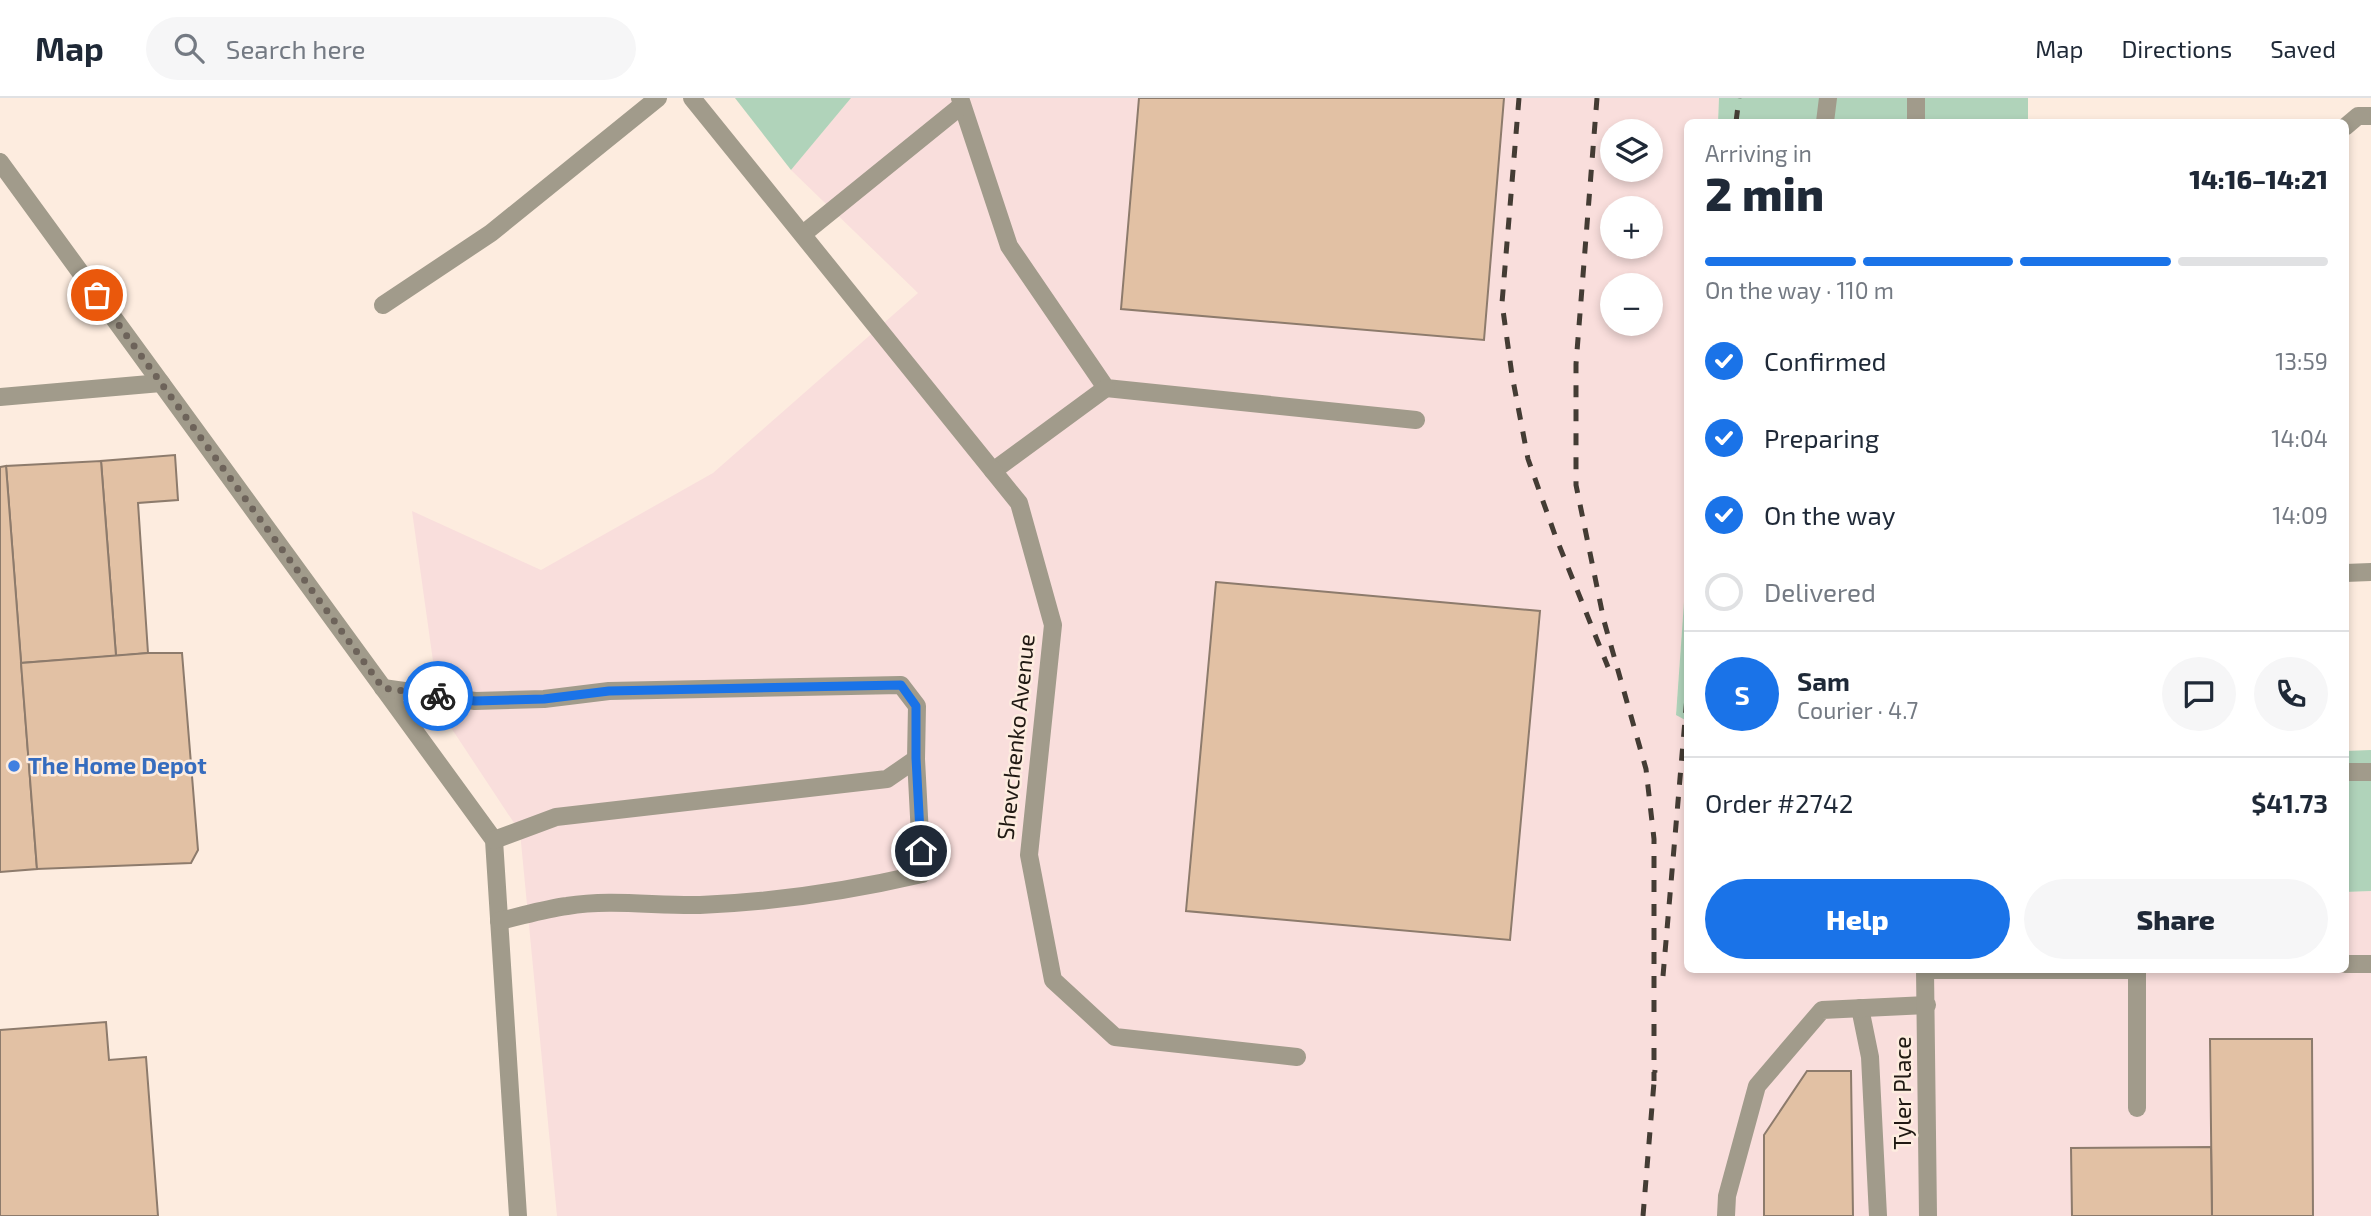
<!DOCTYPE html>
<html lang="en">
<head>
<meta charset="utf-8">
<style>
	body { margin:0; font-family:"Exo 2",sans-serif; background:#f6f6f7; color:#1f2937; height:100vh; display:flex; flex-direction:column; font-size:26px; white-space:nowrap }
	* { box-sizing:border-box; margin:0 }
	p { font-size:23px; color:#747a83 }
	.icon { flex:none; width:38px; height:38px; fill:none; stroke:currentColor; stroke-width:2; stroke-linecap:round; stroke-linejoin:round }
	.map { position:relative; flex:1; overflow:hidden }
	.panel { position:absolute; left:1684px; top:21px; width:665px; height:854px; display:flex; flex-direction:column; background:#fff; border-radius:10px; box-shadow:0 4px 10px #0003 }
	.panel>* { flex:none }
	.buttons { position:absolute; left:1600px; top:21px; display:grid; gap:14px }
	.buttons a { display:grid; place-items:center; width:63px; height:63px; border-radius:50%; background:#fff; box-shadow:0 4px 10px #0003; font-size:35px }
	.pin { position:absolute; display:grid; place-items:center; width:60px; height:60px; color:#fff; margin:-30px; border:4px solid #fff; border-radius:50%; box-shadow:0 2px 7px #0007 }
	.courier { position:absolute; display:grid; place-items:center; width:70px; height:70px; margin:-35px; border:5px solid #1a73e8; border-radius:50%; background:#fff; color:#222; box-shadow:0 2px 9px #0007 }
	.headline em { font-style:normal; font-weight:800 }
	.headline div { display:flex; flex-direction:column-reverse }
	.headline { display:flex; align-items:center; justify-content:space-between; height:119px; padding:0 21px }
	h1 { font-size:46px; font-weight:800; line-height:52px }
	.bar { display:grid; grid-template-columns:repeat(4,1fr); gap:10px 7px; align-content:center; height:84px; padding:0 21px }
	.bar i { height:9px; border-radius:5px; background:#e0e1e3 }
	.bar .current { background:#1a73e8 }
	.bar p { grid-column:span 4 }
	.line { display:flex; align-items:center; gap:18px; padding:0 21px; border-top:2px solid #e0e1e3 }
	.line div { flex:1 }
	.round { display:grid; place-items:center; flex:none; width:74px; height:74px; border-radius:37px; background:#f6f6f7 }
	ol { padding:0 21px; list-style:none }
	li { display:flex; align-items:center; gap:21px; height:77px }
	li p { margin-inline-start:auto }
	li .icon { padding:7px; border-radius:50%; background:#1a73e8; color:#fff; stroke-width:4 }
	li:last-child { color:#747a83 }
	li i { width:38px; height:38px; border:4px solid #e0e1e3; border-radius:50% }
	.cta { display:flex; gap:14px; margin-top:auto; padding:14px 21px }
	.cta a { flex:1; height:80px; border-radius:42px; background:#1a73e8; color:#fff; font-size:28px; font-weight:800; line-height:80px; text-align:center }
	.cta a+a { background:#f6f6f7; color:#1f2937 }
	header { display:flex; align-items:center; gap:42px; box-sizing:border-box; height:98px; padding:0 35px; background:#fff; border-bottom:2px solid #e0e1e3 }
	header strong { font-size:33px }
	nav { display:flex; gap:38px; margin-inline-start:auto; font-size:24px }
	.search { width:490px; height:63px; background:#f6f6f7; display:flex; align-items:center; gap:18px; box-sizing:border-box; padding:0 24px; border-radius:38px; color:#747a83; font-size:26px }
	.map>svg:first-child { display:block }
	.industrial { fill:#f9dedc; fill-rule:evenodd }
	.green { fill:#b0d3ba }
	.building { fill:#e2c1a4; stroke:#8d7b6c; stroke-width:2 }
	.lines { fill:none; stroke-linecap:round; stroke-linejoin:round }
	.service { stroke:#a19b8b; stroke-width:18 }
	.minor { stroke:#a19b8b; stroke-width:18 }
	.rail { stroke:#443c34; stroke-width:5; stroke-dasharray:12 12; stroke-linecap:butt }
	.done { stroke:#6d635a; stroke-width:7; stroke-dasharray:0 12.6 }
	.route { stroke:#1a73e8; stroke-width:9 }
	.shop-dot { fill:#3f7fe0; stroke:#fdecdf; stroke-width:2.5 }
	.labels { text-anchor:middle; stroke-width:5; stroke-linejoin:round; paint-order:stroke }
	.street-label { font-size:23px; fill:#201913; stroke:#fdecdf }
	.shop-label { font-size:23px; font-weight:bold; fill:#366cbe; stroke:#fdecdf; text-anchor:start }
</style>
</head>
<body>
<header>
<strong>Map</strong>
<div class="search"><svg class="icon" aria-label="search" viewBox="0 0 24 24"><circle cx="10" cy="10" r="6"/><path d="M15 15l6 6"/></svg>Search here</div>
<nav><a>Map</a><a>Directions</a><a>Saved</a></nav>
</header>
<div class="map">
<svg width="2371" height="1118" viewBox="0 0 2371 1118">
	<rect width="100%" height="100%" fill="#fdecdf"/>
	<path class="industrial" d="M851,0H1719L1718,24H1687V462L1676,616L1687,623V872H2345V794L2371,793V1118H557L520,734L440,613L412,413L541,472L713,375L918,195L791,72ZM1612,33H1650V72H1612ZM1612,110H1650V149H1612ZM1612,187H1650V226H1612Z"/>
	<g class="green">
		<polygon points="735,0 851,0 791,72"/>
		<polygon points="1719,0 2028,0 2028,24 1718,24"/>
		<polygon points="1687,462 1687,623 1676,617"/>
		<polygon points="2371,652 2371,793 2345,794 2345,653"/>
	</g>
	<g class="building">
		<polygon points="1139,0 1504,0 1484,242 1121,211"/>
		<polygon points="175,357 178,402 138,405 148,555 116,558 101,363"/>
		<polygon points="101,363 116,558 21,565 6,368"/>
		<polygon points="6,368 37,771 0,774 0,369"/>
		<polygon points="1216,484 1540,513 1510,842 1186,813"/>
		<polygon points="148,555 182,555 198,752 191,765 37,771 21,565"/>
		<polygon points="106,924 109,962 146,959 158,1118 0,1118 0,932"/>
		<polygon points="2210,941 2312,941 2313,1118 2212,1118"/>
		<polygon points="1807,973 1851,973 1853,1118 1764,1118 1764,1037"/>
		<polygon points="2211,1049 2212,1118 2072,1118 2071,1050"/>
	</g>
	<g class="lines">
		<g class="service">
			<polyline points="960,0 1009,148 1106,290 1416,322"/>
			<polyline points="1825,24 1828,0"/>
			<polyline points="2345,29 2358,18 2371,18"/>
			<polyline points="0,64 494,742 518,1118"/>
			<polyline points="803,136 961,8"/>
			<polyline points="383,207 491,135 658,0"/>
			<polyline points="0,299 161,285"/>
			<polyline points="993,373 1106,290"/>
			<polyline points="2345,475 2371,474"/>
			<polyline points="383,590 475,603 544,601 609,593 901,587 917,608 916,661 887,681 556,719 494,742"/>
			<path d="M499,823C522,818 544,811 567,808C611,801 656,808 700,807C776,804 849,793 922,776L916,661"/>
			<polyline points="2345,866 2371,866"/>
			<polyline points="1925,872 2128,872"/>
			<polyline points="2137,872 2137,1010"/>
			<polyline points="1860,910 1870,959 1878,1118"/>
			<polyline points="1726,1118 1727,1098 1757,988 1822,912 1927,907"/>
		</g>
		<g class="minor">
			<polyline points="692,0 1019,405 1053,527 1029,757 1053,882 1115,939 1297,959"/>
			<polyline points="1916,24 1916,0"/>
			<polyline points="2345,674 2371,674"/>
			<polyline points="1925,872 1928,1118"/>
		</g>
		<g class="rail">
			<polyline points="1519,0 1502,205 1512,277 1528,361 1555,437 1608,569"/>
			<polyline points="1597,0 1576,266 1576,387 1604,523 1646,671 1654,741 1654,983"/>
			<polyline points="1736,24 1739,0"/>
			<polyline points="1663,878 1687,599"/>
			<polyline points="1643,1118 1655,972"/>
		</g>
	</g>
	<g class="lines">
		<polyline class="done" points="97,197 383,590 438,598"/>
		<polyline class="route" points="438,598 475,603 544,601 609,593 901,587 916,608 916,660 921,753"/>
	</g>
	<circle class="shop-dot" cx="14" cy="668" r="7"/>
	<g class="labels">
		<g class="street-label">
			<text transform="translate(1016 639) rotate(-84)" y="8">Shevchenko Avenue</text>
			<text transform="translate(1903 995) rotate(-90)" y="8">Tyler Place</text>
		</g>
		<g class="shop-label">
			<text x="28" y="676">The Home Depot</text>
		</g>
	</g>
</svg>
<div class="buttons">
<a><svg class="icon" aria-label="layers" viewBox="0 0 24 24"><path d="M12 4l9 5-9 5-9-5zM3 14l9 5 9-5"/></svg></a>
<a>+</a>
<a>−</a>
</div>
<div class="pin" style="left:97px;top:197px;background:#ea580c"><svg class="icon" aria-label="bag" viewBox="0 0 24 24"><path d="M5 8h14l-1 12H6zM9 8a3 3 0 0 1 6 0"/></svg></div>
<div class="pin" style="left:921px;top:753px;background:#1f2937"><svg class="icon" aria-label="home" viewBox="0 0 24 24"><path d="M3 11l9-7 9 7M6 9v11h12V9"/></svg></div>
<div class="courier" style="left:438px;top:598px"><svg class="icon" aria-label="bike" viewBox="0 0 24 24"><circle cx="6" cy="16" r="4"/><circle cx="18" cy="16" r="4"/><path d="M6 16l4-8h5l3 8M10 8l3 8H6M13 5h3"/></svg></div>
<section class="panel">
<div class="headline"><div><h1>2 min</h1><p>Arriving in</p></div><em>14:16–14:21</em></div>
<div class="bar"><i class="current"></i><i class="current"></i><i class="current"></i><i></i><p>On the way · 110 m</p></div>
<ol>
<li><svg class="icon" aria-label="check" viewBox="0 0 24 24"><path d="M5 12l5 5 9-10"/></svg>Confirmed<p>13:59</p></li>
<li><svg class="icon" aria-label="check" viewBox="0 0 24 24"><path d="M5 12l5 5 9-10"/></svg>Preparing<p>14:04</p></li>
<li><svg class="icon" aria-label="check" viewBox="0 0 24 24"><path d="M5 12l5 5 9-10"/></svg>On the way<p>14:09</p></li>
<li><i></i>Delivered</li>
</ol>
<div class="line" style="height:126px"><b class="round" style="background:#1a73e8;color:#fff">S</b><div><b>Sam</b><p>Courier · 4.7</p></div><a class="round"><svg class="icon" aria-label="chat" viewBox="0 0 24 24"><path d="M4 5h16v11H9l-5 4z"/></svg></a><a class="round"><svg class="icon" aria-label="phone" viewBox="0 0 24 24"><path d="M5 4h4l2 5-3 2q2 4 5 5l2-3 5 2v4C11 20 4 13 5 4z"/></svg></a></div>
<div class="line" style="height:91px"><div>Order #2742</div><b>$41.73</b></div>
<div class="cta"><a>Help</a><a>Share</a></div>
</section>
</div>
</body>
</html>
